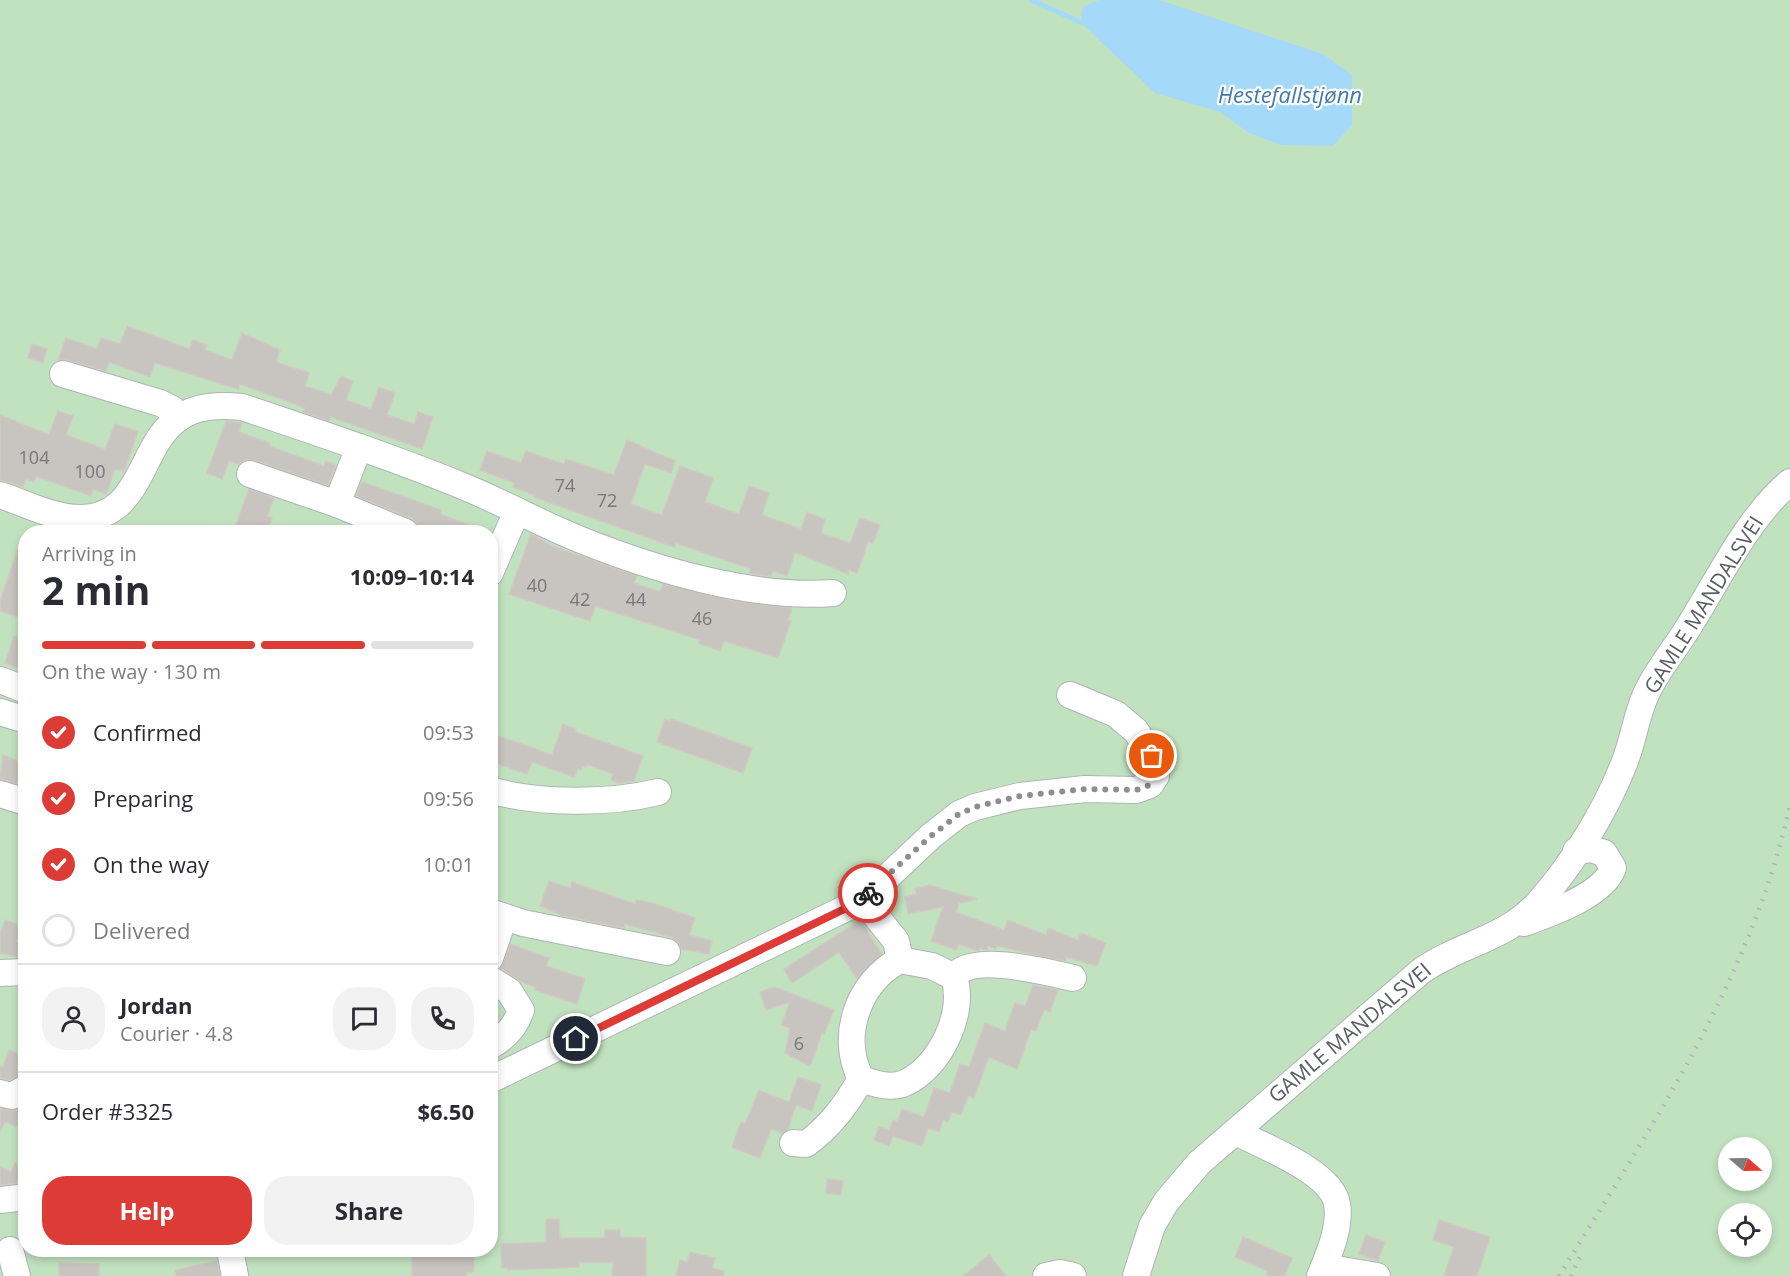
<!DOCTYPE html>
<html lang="en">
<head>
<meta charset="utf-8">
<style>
	body { margin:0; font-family:"Open Sans",sans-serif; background:#f2f2f3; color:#2b2b33; height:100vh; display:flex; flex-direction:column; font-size:22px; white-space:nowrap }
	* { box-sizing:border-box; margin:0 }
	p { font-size:20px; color:#7c7c81 }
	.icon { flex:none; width:33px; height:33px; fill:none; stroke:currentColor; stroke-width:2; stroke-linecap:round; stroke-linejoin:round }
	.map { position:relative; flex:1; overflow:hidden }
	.side { position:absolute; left:18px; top:525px; width:480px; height:732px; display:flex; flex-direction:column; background:#fff; border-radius:24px; box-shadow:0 3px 9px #0003 }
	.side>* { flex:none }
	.needle { width:39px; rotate:110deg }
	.buttons { position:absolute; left:1718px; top:1137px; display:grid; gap:12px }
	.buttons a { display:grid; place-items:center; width:54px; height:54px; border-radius:50%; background:#fff; box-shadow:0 3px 9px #0003; font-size:30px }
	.pin { position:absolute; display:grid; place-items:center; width:51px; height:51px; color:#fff; margin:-26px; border:3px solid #fff; border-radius:50%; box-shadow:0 2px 6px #0007 }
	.courier { position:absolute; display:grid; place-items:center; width:60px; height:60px; margin:-30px; border:4px solid #dd3b36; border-radius:50%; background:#fff; color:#222; box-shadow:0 2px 8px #0007 }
	.summary em { font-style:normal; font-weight:700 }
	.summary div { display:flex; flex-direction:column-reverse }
	.summary { display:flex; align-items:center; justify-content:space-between; height:102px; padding:0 24px }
	h1 { font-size:39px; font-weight:700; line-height:45px }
	.bar { display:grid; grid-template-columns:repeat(4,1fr); gap:9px 6px; align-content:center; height:72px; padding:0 24px }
	.bar i { height:8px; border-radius:4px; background:#e1e1e2 }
	.bar .selected { background:#dd3b36 }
	.bar p { grid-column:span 4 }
	.line { display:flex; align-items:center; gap:15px; padding:0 24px; border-top:2px solid #e1e1e2 }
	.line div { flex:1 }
	.round { display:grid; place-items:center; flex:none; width:63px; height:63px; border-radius:24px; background:#f2f2f3 }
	ol { padding:0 24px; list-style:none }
	li { display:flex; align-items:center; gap:18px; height:66px }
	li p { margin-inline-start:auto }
	li .icon { padding:6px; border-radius:50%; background:#dd3b36; color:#fff; stroke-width:4 }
	li:last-child { color:#7c7c81 }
	li i { width:33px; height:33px; border:3px solid #e1e1e2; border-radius:50% }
	.cta { display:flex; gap:12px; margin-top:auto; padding:12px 24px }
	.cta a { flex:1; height:69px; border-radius:24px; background:#dd3b36; color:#fff; font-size:24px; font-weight:700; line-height:69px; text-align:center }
	.cta a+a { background:#f2f2f3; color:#2b2b33 }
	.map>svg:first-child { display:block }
	.green { fill:#c1e2bf; fill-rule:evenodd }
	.water { fill:#a5d9f9 }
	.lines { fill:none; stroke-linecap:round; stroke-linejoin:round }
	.stream { stroke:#a5d9f9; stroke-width:5 }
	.building { fill:#c8c4bf; stroke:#d0cac0; stroke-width:1.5 }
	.minor-casing { stroke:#afb3b6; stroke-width:28 }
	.minor { stroke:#fff; stroke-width:26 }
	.rail { stroke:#b0b1b2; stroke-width:4.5; stroke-dasharray:1.5 8; stroke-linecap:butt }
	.done { stroke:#8d8f8f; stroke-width:6; stroke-dasharray:0 10.8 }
	.route { stroke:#dd3b36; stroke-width:8 }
	.labels { text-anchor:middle; stroke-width:4.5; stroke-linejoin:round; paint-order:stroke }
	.number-label { font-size:18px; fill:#767879 }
	.street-label { font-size:21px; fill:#5a5e62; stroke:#fff }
	.water-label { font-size:22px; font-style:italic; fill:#437aa9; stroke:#fff }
</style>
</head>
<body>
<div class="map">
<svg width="1790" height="1276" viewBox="0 0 1790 1276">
	<rect width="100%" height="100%" fill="#ece9e2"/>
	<path class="green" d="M0,0H1790V1276H0ZM26,532H490V1250H26ZM1728,1148H1761V1180H1728ZM1728,1214H1761V1246H1728Z"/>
	<polygon class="water" points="1099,0 1159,0 1323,54 1352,75 1352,125 1333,146 1281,145 1249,133 1220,112 1155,93 1080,22 1083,7"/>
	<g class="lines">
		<polyline class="stream" points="1031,0 1080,22"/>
	</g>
	<g class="building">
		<polygon points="127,326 189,349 193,340 207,345 205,350 232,360 242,333 280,350 276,362 309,373 305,386 331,395 341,376 353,381 346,400 371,409 379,387 395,393 387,415 414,424 418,412 433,417 422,449 331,417 329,421 303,412 305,408 240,384 238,389 155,363 150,377 109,362 106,371 67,360 58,360 66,338 97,349 101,338 120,344"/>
		<polygon points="32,344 47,349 43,363 28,358"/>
		<polygon points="58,411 73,416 66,435 105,449 115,424 138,432 124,471 115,469 106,494 93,489 91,496 36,476 34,482 26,479 23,487 0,480 0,415 49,435"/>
		<polygon points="226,421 242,423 239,432 270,443 269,446 324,466 326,461 336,465 328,485 254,460 247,459 239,464 229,461 222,479 207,473"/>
		<polygon points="627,440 675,461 671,473 645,464 631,504 662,515 680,466 713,478 705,502 739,514 749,486 769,493 762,515 801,529 807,512 825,520 821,533 850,543 860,518 880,525 873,543 868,542 857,573 849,570 848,574 795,552 787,576 773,571 771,576 753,574 749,573 751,569 676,543 674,547 534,497 535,495 513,487 514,483 480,470 487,451 521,463 526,451 564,464 566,459 614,475"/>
		<polygon points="362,482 441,510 440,514 487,532 420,531 417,523 411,518 356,496"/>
		<polygon points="249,489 274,498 267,516 272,518 267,532 233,532"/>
		<polygon points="23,534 26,534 26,609 22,618 0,611 0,601"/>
		<polygon points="531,534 552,546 637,576 634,583 660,592 663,584 735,601 792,608 788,620 791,621 778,658 724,641 720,651 699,643 700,640 598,607 595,607 590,621 509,594"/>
		<polygon points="14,636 26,639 26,671 5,663"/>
		<polygon points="665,719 670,721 671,719 752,748 743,773 657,742"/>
		<polygon points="563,724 576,729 575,732 643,756 634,781 618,783 611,780 613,774 587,764 586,767 582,766 581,770 578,769 574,777 532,762 527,774 490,761 490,733 552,755"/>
		<polygon points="3,755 26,764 18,784 0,779"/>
		<polygon points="549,881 570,888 572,882 635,904 636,900 653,903 695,918 689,935 712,941 709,954 681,949 677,941 671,937 625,924 624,928 561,915 540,906"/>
		<polygon points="929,885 977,899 959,903 956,912 1004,930 1008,920 1046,935 1048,928 1078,940 1081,933 1106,943 1097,966 1066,957 1065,961 997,946 996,949 988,946 987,950 980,948 978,951 959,944 956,950 931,941 943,907 908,914 905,897 916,894 915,889"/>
		<polygon points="5,920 22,926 16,942 23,944 18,957 0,953 0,935"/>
		<polygon points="860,920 882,954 857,979 839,952 792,983 784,969"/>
		<polygon points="510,944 549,958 546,966 585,979 577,1004 535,990 536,987 521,982 501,968"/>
		<polygon points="1033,985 1058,990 1050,1012 1044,1010 1036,1031 1031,1030 1017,1069 989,1057 974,1098 968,1096 961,1115 952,1112 948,1122 943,1120 939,1132 928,1128 922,1146 893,1136 889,1146 874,1140 879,1127 889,1130 893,1120 897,1122 902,1109 924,1117 934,1088 950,1093 960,1064 969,1067 985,1023 1005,1031 1015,1003 1025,1006"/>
		<polygon points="775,987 834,1010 824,1034 822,1033 810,1066 785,1053 790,1028 781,1025 790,1002 766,1010 760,992"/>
		<polygon points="9,1050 26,1056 26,1073 10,1080 0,1078 0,1066 3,1067"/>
		<polygon points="798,1077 821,1085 812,1111 796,1105 788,1129 782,1133 771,1129 760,1158 732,1147 741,1122 745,1124 759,1090 789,1102"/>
		<polygon points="0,1108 26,1112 21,1128 5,1122 0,1132"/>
		<polygon points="15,1163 26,1168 26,1182 0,1185 0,1167 11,1172"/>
		<polygon points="827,1179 843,1181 841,1195 826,1193"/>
		<polygon points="546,1219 559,1219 560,1238 605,1238 605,1230 620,1230 620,1237 646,1238 646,1276 612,1276 613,1262 579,1262 579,1267 508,1270 508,1268 502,1268 501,1244 546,1242"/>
		<polygon points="1439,1220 1490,1237 1477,1276 1444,1276 1454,1247 1433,1240"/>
		<polygon points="1366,1235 1385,1242 1378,1261 1359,1254"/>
		<polygon points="1243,1237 1292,1258 1285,1276 1266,1276 1268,1271 1235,1257"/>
		<polygon points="449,1250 474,1250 474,1272 466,1272 466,1276 412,1276 412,1254 449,1254"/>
		<polygon points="690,1252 715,1258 712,1268 724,1271 723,1276 676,1276 680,1260 687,1262"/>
		<polygon points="989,1255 1006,1276 963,1276"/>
		<polygon points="217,1261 220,1276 176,1276 175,1270"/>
		<polygon points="59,1263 99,1264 99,1276 59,1276"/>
	</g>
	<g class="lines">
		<defs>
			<g id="minor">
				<polyline points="63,374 160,403 172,409 180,417"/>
				<polyline points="250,474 337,504 359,447"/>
				<path d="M0,495C25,503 52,518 80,518C143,518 139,444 179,418C197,405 220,405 242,407C316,432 392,457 465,487C504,503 541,524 581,540C656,570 753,599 833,593"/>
				<polyline points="337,504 405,532"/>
				<polyline points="490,573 517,511"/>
				<polyline points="0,680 26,690"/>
				<polyline points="0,712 26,720"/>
				<path d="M490,790C538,804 609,804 658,792"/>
				<polyline points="0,794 26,802"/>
				<polyline points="863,900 896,941 900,960"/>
				<polyline points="490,912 523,923 667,952"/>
				<path d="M1524,923C1549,914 1604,895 1613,868L1604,853L1591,849L1576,851"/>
				<polyline points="490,958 504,917"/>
				<path d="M900,960L932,966L954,977C966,1013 940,1067 905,1083C891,1089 875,1084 861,1079C839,1036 858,982 900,960Z"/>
				<polyline points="0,973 26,972"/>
				<path d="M954,977C970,952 1047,972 1073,978"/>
				<path d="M490,979L509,991L521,1010C516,1026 505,1038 490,1046"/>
				<polyline points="490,1080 863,900 931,836 959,814 975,807 1020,796 1085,789 1136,790 1150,785 1156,776 1154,760 1136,731 1116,714 1070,695"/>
				<polyline points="0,1093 12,1096 26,1088"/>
				<path d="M1236,1132C1262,1146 1332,1172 1337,1204C1341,1227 1329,1254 1320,1276"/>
				<path d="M793,1143L806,1144C830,1127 846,1105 861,1079"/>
				<polyline points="0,1200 26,1197"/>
				<polyline points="10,1250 17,1276"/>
				<polyline points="230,1250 235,1276"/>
				<polyline points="1324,1267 1377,1276"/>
				<polyline points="1046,1276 1060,1273 1073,1276"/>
				<path d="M1136,1276L1152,1226L1166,1202L1199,1163L1420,972C1460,943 1506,940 1540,901C1573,863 1604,814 1623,766C1634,741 1636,712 1649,688C1661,665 1678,645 1691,623C1719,578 1749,516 1790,482"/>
			</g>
		</defs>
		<use href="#minor" class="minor-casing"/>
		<use href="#minor" class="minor"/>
		<g class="rail">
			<path d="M1559,1276C1651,1127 1752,978 1790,805"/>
			<polyline points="1571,1276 1581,1254"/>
		</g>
	</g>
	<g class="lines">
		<polyline class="done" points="868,893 931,836 959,814 975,807 1020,796 1085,789 1136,790 1150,785 1156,776 1152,756"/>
		<polyline class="route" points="576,1039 863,900 868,893"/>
	</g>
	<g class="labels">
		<g class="number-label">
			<text x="34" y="464">104</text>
			<text x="90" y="478">100</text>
			<text x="565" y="492">74</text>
			<text x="607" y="507">72</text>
			<text x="537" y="592">40</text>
			<text x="580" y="606">42</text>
			<text x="636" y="606">44</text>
			<text x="702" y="625">46</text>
			<text x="799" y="1050">6</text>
		</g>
		<g class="street-label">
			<text transform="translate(1704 605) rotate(-58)" y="7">GAMLE MANDALSVEI</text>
			<text transform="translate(1350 1033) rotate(-40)" y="7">GAMLE MANDALSVEI</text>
		</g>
		<g class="water-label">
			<text x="1290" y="103">Hestefallstjønn</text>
		</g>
	</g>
</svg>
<div class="buttons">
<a><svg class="needle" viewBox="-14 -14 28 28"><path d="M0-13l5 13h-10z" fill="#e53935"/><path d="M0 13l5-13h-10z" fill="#7c7c81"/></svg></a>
<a><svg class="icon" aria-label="locate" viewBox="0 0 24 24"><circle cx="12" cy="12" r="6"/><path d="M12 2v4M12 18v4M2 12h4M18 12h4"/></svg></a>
</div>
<div class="pin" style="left:1152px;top:756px;background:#ea580c"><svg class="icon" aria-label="bag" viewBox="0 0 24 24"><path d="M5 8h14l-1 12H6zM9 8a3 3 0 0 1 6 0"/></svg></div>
<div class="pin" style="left:576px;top:1039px;background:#1f2937"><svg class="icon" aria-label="home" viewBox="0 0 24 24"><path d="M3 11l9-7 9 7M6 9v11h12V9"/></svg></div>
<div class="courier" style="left:868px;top:893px"><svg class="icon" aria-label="bike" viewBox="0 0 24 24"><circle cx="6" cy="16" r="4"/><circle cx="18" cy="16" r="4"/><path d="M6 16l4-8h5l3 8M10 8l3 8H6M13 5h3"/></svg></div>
<section class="side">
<div class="summary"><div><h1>2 min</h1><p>Arriving in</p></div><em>10:09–10:14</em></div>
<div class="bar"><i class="selected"></i><i class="selected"></i><i class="selected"></i><i></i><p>On the way · 130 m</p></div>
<ol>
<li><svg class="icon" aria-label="check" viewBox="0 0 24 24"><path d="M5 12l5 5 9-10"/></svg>Confirmed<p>09:53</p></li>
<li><svg class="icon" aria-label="check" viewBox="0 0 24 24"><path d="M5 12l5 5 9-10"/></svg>Preparing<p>09:56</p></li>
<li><svg class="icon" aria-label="check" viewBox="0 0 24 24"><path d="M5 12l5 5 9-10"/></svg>On the way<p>10:01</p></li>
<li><i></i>Delivered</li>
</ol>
<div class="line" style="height:108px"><a class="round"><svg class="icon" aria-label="person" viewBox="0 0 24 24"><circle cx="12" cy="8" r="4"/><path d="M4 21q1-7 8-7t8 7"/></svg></a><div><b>Jordan</b><p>Courier · 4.8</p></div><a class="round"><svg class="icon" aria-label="chat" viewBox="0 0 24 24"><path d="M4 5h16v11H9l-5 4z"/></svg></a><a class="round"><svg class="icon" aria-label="phone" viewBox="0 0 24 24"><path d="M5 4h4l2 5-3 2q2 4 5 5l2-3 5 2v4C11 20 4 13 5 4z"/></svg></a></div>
<div class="line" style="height:78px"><div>Order #3325</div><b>$6.50</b></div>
<div class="cta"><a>Help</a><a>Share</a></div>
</section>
</div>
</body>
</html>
